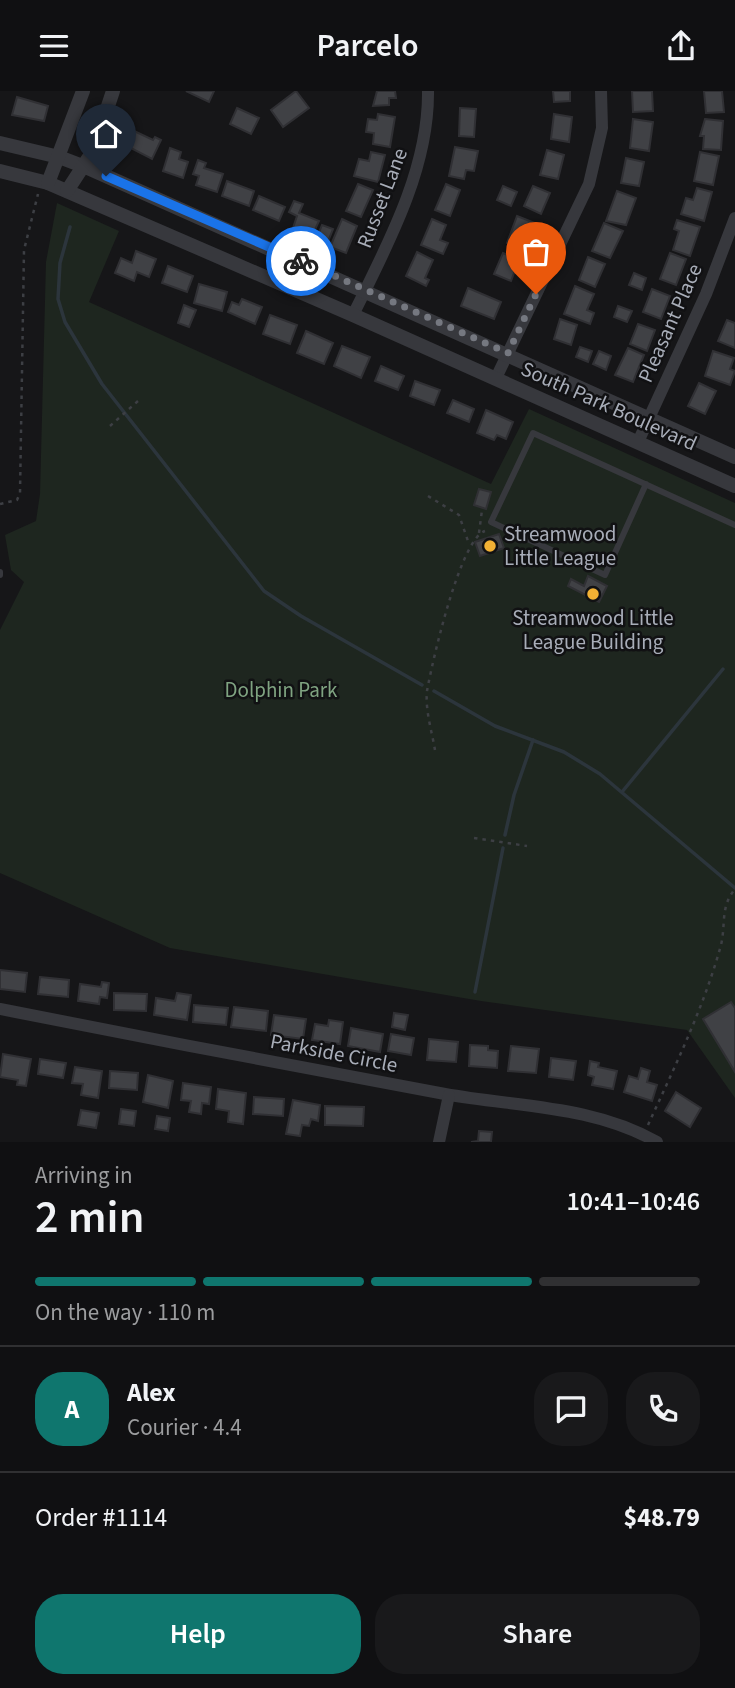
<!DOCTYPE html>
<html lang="en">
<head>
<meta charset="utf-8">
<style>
	body { margin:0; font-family:"Source Sans 3",sans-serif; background:#19191b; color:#f1f3f6; height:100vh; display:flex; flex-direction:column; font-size:26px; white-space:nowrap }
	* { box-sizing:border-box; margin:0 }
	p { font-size:23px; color:#9c9d9f }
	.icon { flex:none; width:38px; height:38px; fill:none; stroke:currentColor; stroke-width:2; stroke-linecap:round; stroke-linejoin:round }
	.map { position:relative; height:1051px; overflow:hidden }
	.details { display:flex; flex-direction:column; background:#101012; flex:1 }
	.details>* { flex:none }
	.pin { position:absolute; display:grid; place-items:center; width:60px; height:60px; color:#fff; margin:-72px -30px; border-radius:50% 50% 50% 0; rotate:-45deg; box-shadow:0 0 7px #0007 }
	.pin .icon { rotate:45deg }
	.courier { position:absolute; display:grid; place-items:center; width:70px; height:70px; margin:-35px; border:5px solid #1a73e8; border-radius:50%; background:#fff; color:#222; box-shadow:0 2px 9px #0007 }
	.overview em { font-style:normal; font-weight:600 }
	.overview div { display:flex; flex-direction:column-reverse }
	.overview { display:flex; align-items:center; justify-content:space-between; height:119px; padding:0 35px }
	h1 { font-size:46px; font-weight:600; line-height:52px }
	.bar { display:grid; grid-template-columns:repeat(4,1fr); gap:10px 7px; align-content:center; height:84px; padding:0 35px }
	.bar i { height:9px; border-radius:5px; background:#303032 }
	.bar .active { background:#0f766e }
	.bar p { grid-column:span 4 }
	.line { display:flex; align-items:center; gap:18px; padding:0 35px; border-top:2px solid #303032 }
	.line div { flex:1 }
	.round { display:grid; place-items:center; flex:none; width:74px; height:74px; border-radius:28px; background:#19191b }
	.primary-button { display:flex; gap:14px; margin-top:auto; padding:14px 35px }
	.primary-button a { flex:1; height:80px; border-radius:28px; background:#0f766e; color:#fff; font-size:28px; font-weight:600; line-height:80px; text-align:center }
	.primary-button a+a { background:#19191b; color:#f1f3f6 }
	header { display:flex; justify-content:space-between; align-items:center; height:91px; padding:0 35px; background:#101012; font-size:32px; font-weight:600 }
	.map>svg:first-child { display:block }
	.green { fill:#1e261f }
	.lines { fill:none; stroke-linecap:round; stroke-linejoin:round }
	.stream { stroke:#2c353c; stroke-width:3.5 }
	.building { fill:#404145; stroke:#303034; stroke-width:2 }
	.path { stroke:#3d3f44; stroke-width:2.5; stroke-dasharray:3.5 5; stroke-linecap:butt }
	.service { stroke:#37383d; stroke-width:6 }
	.minor { stroke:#37383d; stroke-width:12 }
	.tertiary { stroke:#37383d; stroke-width:14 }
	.done { stroke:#757880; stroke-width:7; stroke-dasharray:0 12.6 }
	.route { stroke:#1a73e8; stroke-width:9 }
	.poi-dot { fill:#f2b134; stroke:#111113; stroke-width:2.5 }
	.labels { text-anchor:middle; stroke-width:5; stroke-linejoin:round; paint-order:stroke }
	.street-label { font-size:21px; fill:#a8adb8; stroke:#111113 }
	.poi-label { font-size:21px; fill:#a8adb8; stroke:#111113; text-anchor:start }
	.park-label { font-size:21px; fill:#7fa381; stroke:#111113 }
</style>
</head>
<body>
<header><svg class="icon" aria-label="menu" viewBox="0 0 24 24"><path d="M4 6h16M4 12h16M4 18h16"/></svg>Parcelo<svg class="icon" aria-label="share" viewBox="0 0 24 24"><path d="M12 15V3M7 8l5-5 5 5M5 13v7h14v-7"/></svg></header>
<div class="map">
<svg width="735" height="1051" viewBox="0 0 735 1051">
	<rect width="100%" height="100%" fill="#161618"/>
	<polygon class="green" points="57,112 119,140 89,211 491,393 529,318 735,412 735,1007 687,939 481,910 170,857 0,782 0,539 24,491 11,479 5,444 36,430 40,403 46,171"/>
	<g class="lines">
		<g class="stream">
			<polyline points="70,136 60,172 58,208 65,231 102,293 264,500 301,525 422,594"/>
			<polyline points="434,600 495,635 564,661 600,683 735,797"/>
			<polyline points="622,701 723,578"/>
			<polyline points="505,744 514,704 533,649"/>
			<polyline points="475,901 503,757"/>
		</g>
	</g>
	<g class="building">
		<polygon points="186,0 214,0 209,11"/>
		<polygon points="296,0 309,17 283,36 271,19"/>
		<polygon points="377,0 395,0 396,7 389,7 389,14 373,15"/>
		<polygon points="553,0 570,0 570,10 554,11"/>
		<polygon points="632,0 652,0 653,20 633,21"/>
		<polygon points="704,0 722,0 724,21 706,22"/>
		<polygon points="17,6 48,15 44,30 12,24"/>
		<polygon points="237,17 259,27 251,43 230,33"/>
		<polygon points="460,17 476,18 474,46 459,45"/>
		<polygon points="378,23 395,26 390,56 373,53 374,42 366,41 368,28 377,29"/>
		<polygon points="554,23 572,26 569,51 551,48"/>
		<polygon points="633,28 653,31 649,60 630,57"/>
		<polygon points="705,28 723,30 721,59 703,58 704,45 700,45"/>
		<polygon points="132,39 153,49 155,46 161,49 152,68 125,54"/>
		<polygon points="455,56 478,60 474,80 466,79 464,88 449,85"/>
		<polygon points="170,57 181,61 179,68 188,71 183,87 163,80"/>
		<polygon points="547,59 564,64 558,88 540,84"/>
		<polygon points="371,61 385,64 378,91 354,85 359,68 369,70"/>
		<polygon points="700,61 719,65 713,94 694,90"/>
		<polygon points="626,67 644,71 639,95 621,92"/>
		<polygon points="198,69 206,72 204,77 223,83 217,101 196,94 199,85 193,83"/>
		<polygon points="227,90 254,100 249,115 222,105"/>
		<polygon points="358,93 373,99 361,126 346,120"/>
		<polygon points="446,93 460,99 450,125 435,119"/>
		<polygon points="503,95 517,101 511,115 497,109"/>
		<polygon points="533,95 550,102 541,123 524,115"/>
		<polygon points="697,97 712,101 704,130 681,123 686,107 693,109"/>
		<polygon points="617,100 636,107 626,134 606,130"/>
		<polygon points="259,105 285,116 279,130 253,119"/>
		<polygon points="294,110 303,113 299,122 319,130 312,145 293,137 297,125 289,121"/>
		<polygon points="517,125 535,132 525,159 507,152"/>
		<polygon points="342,128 357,135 346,162 330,156"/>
		<polygon points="432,128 446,134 440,149 448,152 443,163 421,154"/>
		<polygon points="677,129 700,136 690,165 673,159 679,140 674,138"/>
		<polygon points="604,132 623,140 610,167 592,160"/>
		<polygon points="322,134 333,138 327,153 316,149"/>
		<polygon points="136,160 156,168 149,186 137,181 134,190 115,182 121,167 132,172"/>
		<polygon points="417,161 433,169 425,187 429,189 426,195 406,185"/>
		<polygon points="503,162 519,169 511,190 494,183"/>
		<polygon points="670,162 686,168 676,194 660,188"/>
		<polygon points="588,166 605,173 595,196 579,189"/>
		<polygon points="168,175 193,185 187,201 162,192"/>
		<polygon points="634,182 646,187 642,199 629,194"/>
		<polygon points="199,193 227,201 222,220 194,212"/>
		<polygon points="575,195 594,203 587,219 594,222 590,233 564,223"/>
		<polygon points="468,197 501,211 494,228 461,215"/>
		<polygon points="652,198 670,205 661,228 643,221"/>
		<polygon points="242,208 262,216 255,233 228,221 232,211 239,214"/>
		<polygon points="184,214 196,219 189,236 178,232"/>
		<polygon points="618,215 632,220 627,231 614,226"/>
		<polygon points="270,224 297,234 290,253 263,243"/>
		<polygon points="560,228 577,234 571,254 554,248"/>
		<polygon points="727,229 735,232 735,257 718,250"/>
		<polygon points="638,233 655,239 647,260 630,253"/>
		<polygon points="306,240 333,252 324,273 297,262"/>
		<polygon points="342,255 370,266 361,287 334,275"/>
		<polygon points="580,256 592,260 588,271 576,266"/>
		<polygon points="628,257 644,264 633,291 615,284"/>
		<polygon points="599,260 611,265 606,279 593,273"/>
		<polygon points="713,260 734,267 730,278 735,280 730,294 705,285"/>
		<polygon points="381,275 404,285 398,299 375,290"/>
		<polygon points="415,290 440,299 434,314 410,305"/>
		<polygon points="699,292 716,300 705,323 688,315"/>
		<polygon points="453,309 474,318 469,331 447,322"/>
		<polygon points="486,319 513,331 506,348 497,344 494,349 477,342"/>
		<polygon points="479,398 491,401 486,418 474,414"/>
		<polygon points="499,443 504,457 480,465 475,451"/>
		<polygon points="588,485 607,495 599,511 568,495 571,488 584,495"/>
		<polygon points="0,879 27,882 25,901 0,898"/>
		<polygon points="40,886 69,889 68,906 38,903"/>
		<polygon points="102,891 109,892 107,907 100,906 99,913 78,910 80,893 101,896"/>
		<polygon points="114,902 147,903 146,920 114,919"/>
		<polygon points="177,902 191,904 187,929 154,924 156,907 175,910"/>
		<polygon points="731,911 735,917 735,981 703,928"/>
		<polygon points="194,914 228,917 226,934 193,931"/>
		<polygon points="234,916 268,920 266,940 231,936"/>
		<polygon points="394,922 408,924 405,939 392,936"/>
		<polygon points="274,924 306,928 303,948 271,944"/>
		<polygon points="329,929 343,931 340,953 312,949 315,933 328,935"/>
		<polygon points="351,937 383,943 380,961 348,955"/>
		<polygon points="391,943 414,947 411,964 388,960"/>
		<polygon points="429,948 458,951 456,971 427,969"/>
		<polygon points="470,954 488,955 488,959 498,960 497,977 469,975"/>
		<polygon points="511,955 539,958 536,982 508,980"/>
		<polygon points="3,963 31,968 26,995 17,994 18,989 0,986"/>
		<polygon points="551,967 576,970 573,989 549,986"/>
		<polygon points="40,968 66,972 63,987 38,983"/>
		<polygon points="590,970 599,972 598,976 617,980 613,998 592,994 594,986 588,984"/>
		<polygon points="75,976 102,980 98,1007 81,1004 83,993 72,992"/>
		<polygon points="641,977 650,980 647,991 657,994 652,1010 624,1001 629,985 638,988"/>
		<polygon points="110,980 138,982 137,999 109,997"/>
		<polygon points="148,984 173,990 168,1017 143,1011"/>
		<polygon points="183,992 211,996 209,1013 202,1012 201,1023 189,1021 191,1010 181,1009"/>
		<polygon points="218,998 246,1002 243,1033 228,1031 229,1020 216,1018"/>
		<polygon points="676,1001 701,1017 690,1036 665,1020"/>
		<polygon points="254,1006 284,1008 283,1025 253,1023"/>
		<polygon points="293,1009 320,1014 318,1030 311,1028 309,1035 302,1034 300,1045 286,1043"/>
		<polygon points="325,1015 364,1016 363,1035 325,1034"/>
		<polygon points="121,1018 136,1020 134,1035 119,1033"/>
		<polygon points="81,1019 99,1022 96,1037 78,1034"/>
		<polygon points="157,1025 170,1027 168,1040 155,1038"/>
		<polygon points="479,1040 492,1041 491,1051 471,1051 478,1050"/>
	</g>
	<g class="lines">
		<g class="path">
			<polyline points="110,335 138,310"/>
			<polyline points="428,405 459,424 469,453"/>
			<polyline points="0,413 17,409 20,402 24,159 38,103"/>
			<polyline points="479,442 482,419"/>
			<path d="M435,659C432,641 425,619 427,600C432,572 460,448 485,440"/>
			<polyline points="474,747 527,755"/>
			<path d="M648,1034C675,975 704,916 721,854C726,833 720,816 735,798"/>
		</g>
		<g class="service">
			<polyline points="646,393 605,484 491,431 533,342 735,434"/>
			<polyline points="0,481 0,484"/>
		</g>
		<g class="minor">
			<path d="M353,224C387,155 429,78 428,0"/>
			<polyline points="496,287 589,93 602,37 601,0"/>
			<polyline points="638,351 706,203 735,127"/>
			<path d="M0,918C148,947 297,976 445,1003C517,1016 592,1014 657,1051"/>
			<polyline points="439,1051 449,1004"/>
		</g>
		<g class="tertiary">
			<polyline points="0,52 59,66 88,77 735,366"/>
			<polyline points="0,80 48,92 353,224 735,395"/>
			<polyline points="48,92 83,0"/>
			<polyline points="67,100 93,60 113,0"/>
		</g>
	</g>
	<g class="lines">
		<polyline class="done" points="301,170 508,262 536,203"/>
		<polyline class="route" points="106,85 301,170"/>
	</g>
	<g class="poi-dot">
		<circle cx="490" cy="455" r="7"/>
		<circle cx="593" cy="503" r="7"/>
	</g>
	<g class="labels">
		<g class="street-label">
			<text transform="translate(382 107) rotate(-69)" y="7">Russet Lane</text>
			<text transform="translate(670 232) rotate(-66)" y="7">Pleasant Place</text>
			<text transform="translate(609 315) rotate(24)" y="7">South Park Boulevard</text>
			<text transform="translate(334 962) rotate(11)" y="7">Parkside Circle</text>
		</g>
		<g class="poi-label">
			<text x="504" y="450">Streamwood<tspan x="504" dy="24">Little League</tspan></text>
			<text x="593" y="534" text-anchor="middle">Streamwood Little<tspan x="593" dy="24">League Building</tspan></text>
		</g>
		<g class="park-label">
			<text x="281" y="606">Dolphin Park</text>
		</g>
	</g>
</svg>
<div class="pin" style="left:536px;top:203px;background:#ea580c"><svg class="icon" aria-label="bag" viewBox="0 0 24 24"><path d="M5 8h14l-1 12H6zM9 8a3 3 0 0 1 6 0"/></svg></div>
<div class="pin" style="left:106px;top:85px;background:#1f2937"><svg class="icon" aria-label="home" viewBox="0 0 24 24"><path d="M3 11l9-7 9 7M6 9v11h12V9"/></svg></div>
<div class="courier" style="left:301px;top:170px"><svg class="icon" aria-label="bike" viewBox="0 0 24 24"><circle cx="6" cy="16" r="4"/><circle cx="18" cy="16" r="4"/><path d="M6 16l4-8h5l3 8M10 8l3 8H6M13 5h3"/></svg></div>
</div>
<section class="details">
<div class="overview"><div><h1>2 min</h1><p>Arriving in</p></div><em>10:41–10:46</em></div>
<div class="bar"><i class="active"></i><i class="active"></i><i class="active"></i><i></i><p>On the way · 110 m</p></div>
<div class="line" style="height:126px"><b class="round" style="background:#0f766e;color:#fff">A</b><div><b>Alex</b><p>Courier · 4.4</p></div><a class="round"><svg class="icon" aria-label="chat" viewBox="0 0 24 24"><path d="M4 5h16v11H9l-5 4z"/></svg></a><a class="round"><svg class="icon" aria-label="phone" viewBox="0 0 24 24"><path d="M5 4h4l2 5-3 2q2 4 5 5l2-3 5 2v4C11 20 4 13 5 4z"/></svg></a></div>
<div class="line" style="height:91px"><div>Order #1114</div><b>$48.79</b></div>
<div class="primary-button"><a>Help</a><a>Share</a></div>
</section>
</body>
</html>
